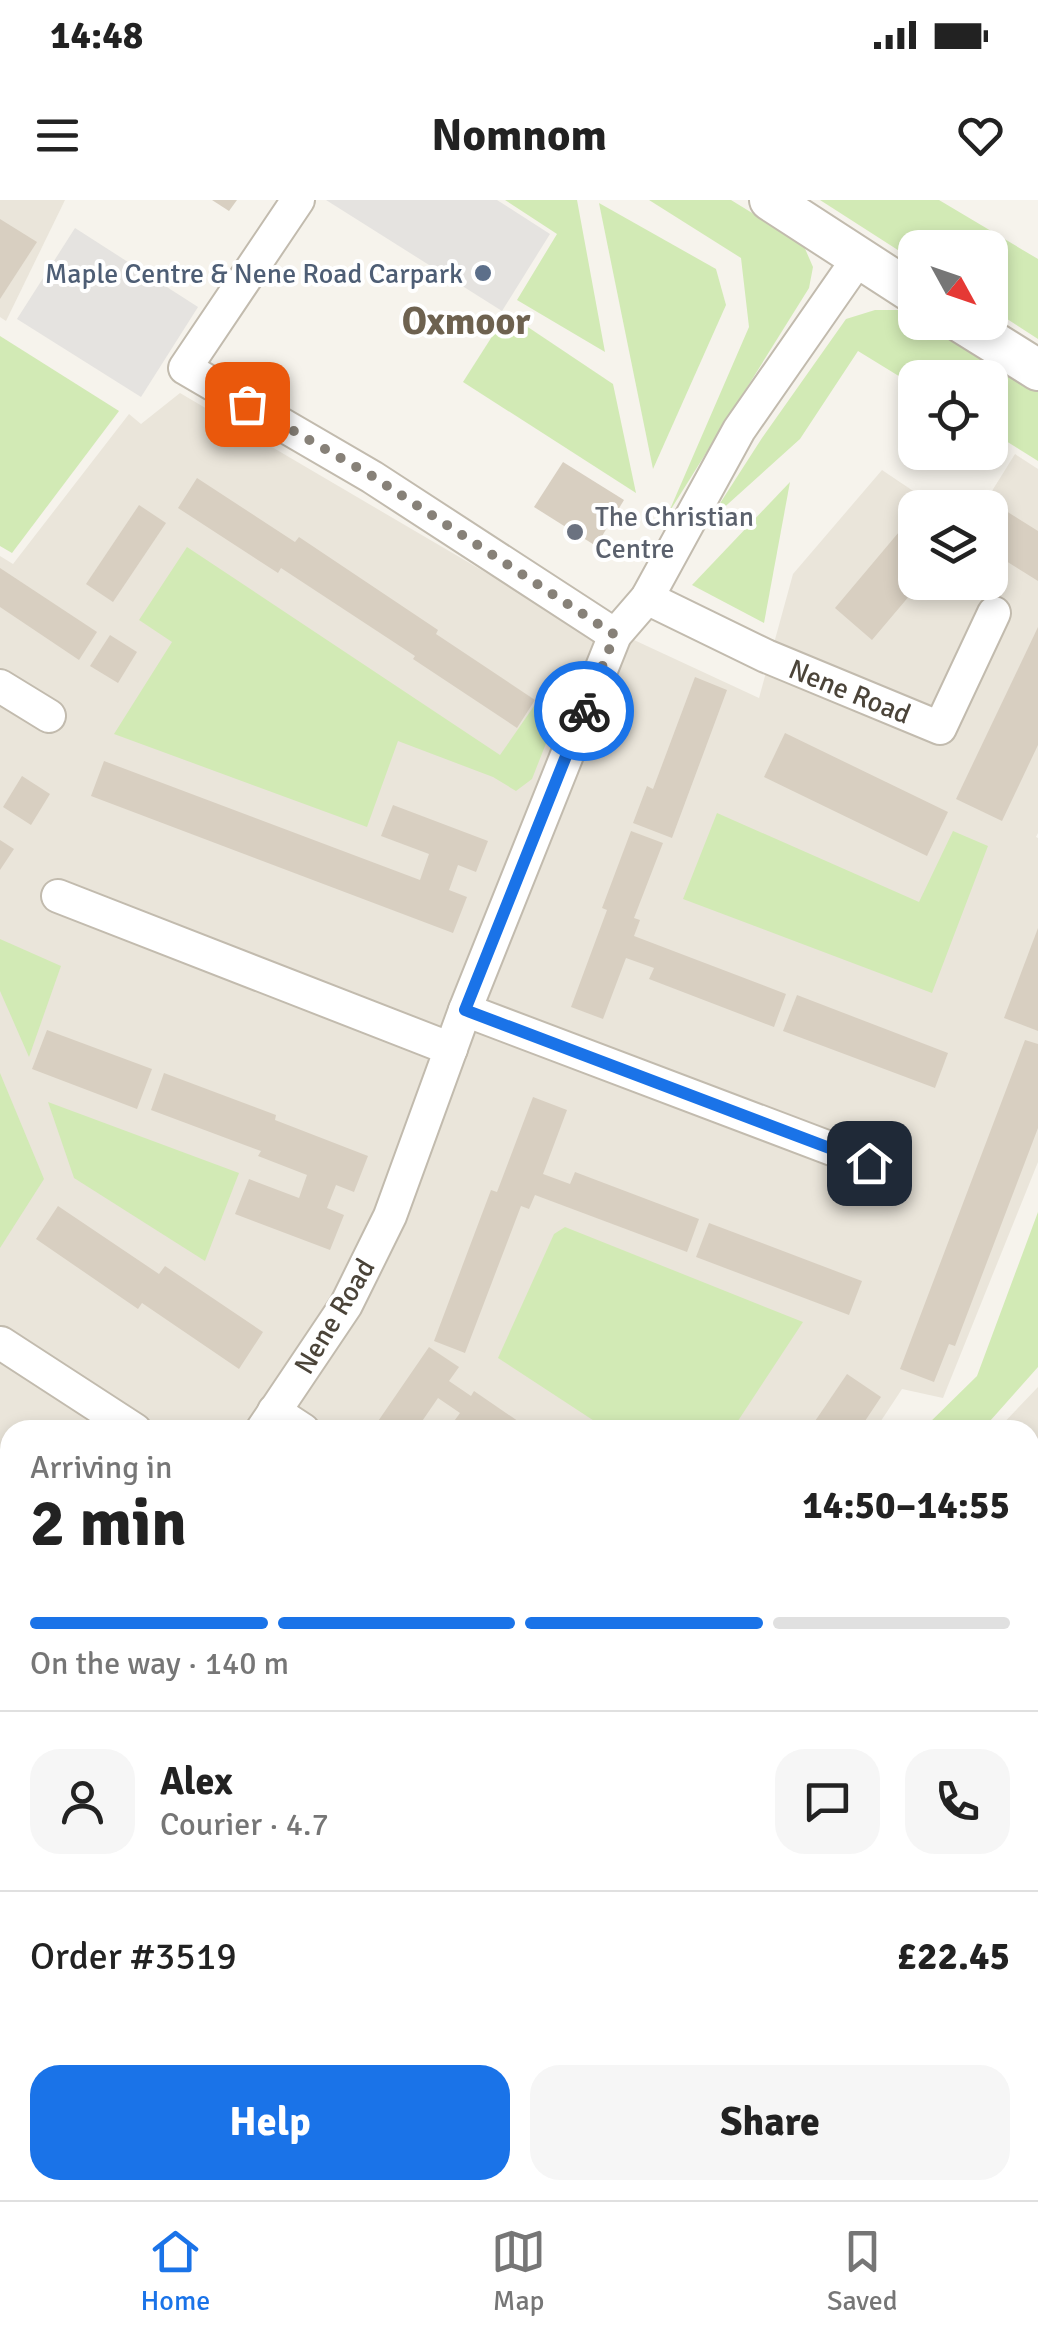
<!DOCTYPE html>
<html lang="en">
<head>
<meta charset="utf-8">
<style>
	body { margin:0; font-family:Signika,sans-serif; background:#f6f6f6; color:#222; height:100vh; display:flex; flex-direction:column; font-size:38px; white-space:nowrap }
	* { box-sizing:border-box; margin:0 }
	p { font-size:32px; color:#767676 }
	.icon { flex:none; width:55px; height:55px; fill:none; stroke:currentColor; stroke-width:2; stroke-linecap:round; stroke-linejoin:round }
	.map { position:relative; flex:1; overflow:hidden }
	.panel { position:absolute; left:0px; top:1220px; width:1040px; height:780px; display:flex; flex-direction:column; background:#fff; border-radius:30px 30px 0 0; box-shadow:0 5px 15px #0003 }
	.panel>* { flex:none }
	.needle { width:65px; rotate:130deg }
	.fabs { position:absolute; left:898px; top:30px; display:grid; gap:20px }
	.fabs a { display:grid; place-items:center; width:110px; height:110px; border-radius:20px; background:#fff; box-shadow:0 5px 15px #0003; font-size:50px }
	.pin { position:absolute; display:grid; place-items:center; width:85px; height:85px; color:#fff; margin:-42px; border-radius:20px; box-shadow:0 5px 15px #0006 }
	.courier { position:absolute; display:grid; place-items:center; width:100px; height:100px; margin:-50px; border:8px solid #1a73e8; border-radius:50%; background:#fff; color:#222; box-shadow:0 2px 12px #0007 }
	.summary em { font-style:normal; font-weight:700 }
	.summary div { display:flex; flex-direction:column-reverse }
	.summary { display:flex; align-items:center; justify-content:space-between; height:170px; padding:0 30px }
	h1 { font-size:65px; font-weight:700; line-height:75px }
	.bar { display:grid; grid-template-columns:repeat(4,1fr); gap:15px 10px; align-content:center; height:120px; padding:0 30px }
	.bar i { height:12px; border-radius:8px; background:#e0e0e0 }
	.bar .selected { background:#1a73e8 }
	.bar p { grid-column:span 4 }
	.line { display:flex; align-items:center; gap:25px; padding:0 30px; border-top:2px solid #e0e0e0 }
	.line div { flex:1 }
	.round { display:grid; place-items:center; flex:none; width:105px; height:105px; border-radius:30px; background:#f6f6f6 }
	.action { display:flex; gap:20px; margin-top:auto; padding:20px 30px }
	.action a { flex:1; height:115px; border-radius:30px; background:#1a73e8; color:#fff; font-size:40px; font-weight:700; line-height:115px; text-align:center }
	.action a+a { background:#f6f6f6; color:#222 }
	.status { display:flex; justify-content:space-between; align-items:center; height:70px; padding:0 50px; background:#fff; direction:ltr }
	.status svg { height:28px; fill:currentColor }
	header { display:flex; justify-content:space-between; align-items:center; height:130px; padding:0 30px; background:#fff; font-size:45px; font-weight:700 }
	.tab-bar { display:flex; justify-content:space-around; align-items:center; height:140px; border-top:2px solid #e0e0e0; background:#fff; font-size:28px; color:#767676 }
	.tab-bar a { display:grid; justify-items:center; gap:5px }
	.tab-bar .selected { color:#1a73e8 }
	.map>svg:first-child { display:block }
	.residential { fill:#eae5da }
	.green { fill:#d2eab5 }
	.parking { fill:#e5e3e0 }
	.building { fill:#d8cfc1 }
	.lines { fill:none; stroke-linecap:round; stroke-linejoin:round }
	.minor-casing { stroke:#c2bbae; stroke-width:36 }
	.tertiary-casing { stroke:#c2bbae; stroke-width:44 }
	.minor { stroke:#fff; stroke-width:32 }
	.tertiary { stroke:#fff; stroke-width:40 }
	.done { stroke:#878178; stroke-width:10; stroke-dasharray:0 18 }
	.route { stroke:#1a73e8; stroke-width:12 }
	.service-dot { fill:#5c6f8a; stroke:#fff; stroke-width:4 }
	.worship-dot { fill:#6b7280; stroke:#fff; stroke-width:4 }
	.labels { text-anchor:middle; stroke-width:8; stroke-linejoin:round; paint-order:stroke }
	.service-label { font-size:28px; fill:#4e5e75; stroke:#fff; text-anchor:end }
	.worship-label { font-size:28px; fill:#5b616d; stroke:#fff; text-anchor:start }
	.street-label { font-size:28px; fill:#4b4439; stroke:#fff }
	.district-label { font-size:38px; font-weight:bold; fill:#6e6250; stroke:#fff }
</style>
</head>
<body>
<div class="status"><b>14:48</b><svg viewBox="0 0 49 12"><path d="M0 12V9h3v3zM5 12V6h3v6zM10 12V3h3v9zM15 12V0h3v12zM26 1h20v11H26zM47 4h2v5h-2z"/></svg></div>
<header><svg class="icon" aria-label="menu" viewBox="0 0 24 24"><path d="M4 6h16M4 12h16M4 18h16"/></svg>Nomnom<svg class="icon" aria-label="heart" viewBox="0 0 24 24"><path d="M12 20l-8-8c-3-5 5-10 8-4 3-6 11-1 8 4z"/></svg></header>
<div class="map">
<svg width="1038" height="2000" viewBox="0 0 1038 2000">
	<rect width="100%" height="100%" fill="#f6f3ec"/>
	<g class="residential">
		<polygon points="0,0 65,0 6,121 0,117"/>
		<polygon points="180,193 546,408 634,440 759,498 793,374 882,270 937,307 915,308 915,382 990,382 990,308 977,307 987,299 1015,254 1038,269 1038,633 1036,637 1038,638 1038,962 943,1198 902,1189 875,1230 10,1230 10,1990 622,1990 622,2000 0,2000 0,356 13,364 129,214 141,224"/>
		<polygon points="1038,1187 1038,2000 745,2000 745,1990 1030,1990 1030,1230 997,1230"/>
	</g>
	<g class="green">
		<polygon points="505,0 577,0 605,152 517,100 557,34"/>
		<polygon points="649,0 731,0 803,44 813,67 809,88 668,314 749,127 741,58"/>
		<polygon points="820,0 939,0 1038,59 1038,139 990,108 990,48 915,48 915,61"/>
		<polygon points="599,3 716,69 726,105 653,269"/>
		<polygon points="875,110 906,110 915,114 915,122 934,123 1038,190 1038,261 990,231 990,178 915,178 915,186 858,151 800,239 708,322 762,238 846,119"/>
		<polygon points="507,113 613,184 636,293 463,182"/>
		<polygon points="0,136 119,211 12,353 0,346"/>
		<polygon points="790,282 764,423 692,385"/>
		<polygon points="187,347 500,555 548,486 565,495 532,579 516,591 493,577 398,541 367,627 114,534 172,442 139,420"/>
		<polygon points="717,613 919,702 953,631 988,646 932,793 683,699"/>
		<polygon points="0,739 61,766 29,857 0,791"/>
		<polygon points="0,873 44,979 0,1048"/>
		<polygon points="48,902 239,973 205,1061 74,978"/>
		<polygon points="1038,1012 1038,1167 982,1230 922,1230 977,1176"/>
		<polygon points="565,1027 803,1122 732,1230 608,1230 498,1158 554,1034"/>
		<polygon points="0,1357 10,1363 10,1428 0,1426"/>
		<polygon points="1038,1558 1038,1692 1030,1689 1030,1572"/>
		<rect x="633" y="1990" width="92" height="10"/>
	</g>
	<g class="parking">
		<polygon points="326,0 497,0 550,34 502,111"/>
		<polygon points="75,28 198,107 141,197 17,119"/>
	</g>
	<g class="building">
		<polygon points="212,0 237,0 229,11"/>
		<polygon points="0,19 37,42 0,99"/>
		<polygon points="563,262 624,300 596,346 534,307"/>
		<polygon points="197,278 295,342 299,337 438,430 436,434 535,500 517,528 413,459 415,456 281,368 278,373 178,308"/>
		<polygon points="987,299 1038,331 1038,381 990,351 990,308 981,308"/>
		<polygon points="139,305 166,323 113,402 86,384"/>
		<polygon points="915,313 915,382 921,382 872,440 835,408"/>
		<polygon points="0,368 97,432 79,460 0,407"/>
		<polygon points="1038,427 1038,545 1002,621 956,599"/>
		<polygon points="110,435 137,452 118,483 90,466"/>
		<polygon points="695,477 727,490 672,638 633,623 647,586 653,589"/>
		<polygon points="785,533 948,612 927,656 764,577"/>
		<polygon points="104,561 420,680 429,654 381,636 393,605 488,641 476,672 458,665 449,690 467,697 453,733 91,596"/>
		<polygon points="22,576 50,594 31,625 3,607"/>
		<polygon points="631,631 663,643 634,718 640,720 634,736 786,794 774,827 649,779 654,768 626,758 603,819 571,807 607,710 602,708"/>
		<polygon points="0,640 14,649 0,670"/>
		<polygon points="1038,728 1038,831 1004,818"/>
		<polygon points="797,795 948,853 935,888 783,831"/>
		<polygon points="47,830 152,869 137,909 32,869"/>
		<polygon points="1025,840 1038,844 1038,928 955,1146 949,1144 934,1182 900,1169"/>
		<polygon points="164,873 276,915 275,920 368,956 354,992 336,985 327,1008 344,1015 330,1050 235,1014 249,979 299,998 307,975 258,956 261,951 151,910"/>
		<polygon points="533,897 567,910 543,974 570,984 575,972 699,1019 687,1052 535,995 529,1009 521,1006 465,1153 434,1141 491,990 497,992"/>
		<polygon points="58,1006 159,1074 165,1066 263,1132 239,1169 142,1103 138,1109 36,1039"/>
		<polygon points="709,1023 862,1081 849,1115 696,1057"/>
		<polygon points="429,1147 459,1167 449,1181 471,1196 474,1191 531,1230 461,1230 452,1224 460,1213 438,1198 416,1230 372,1230"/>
		<polygon points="847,1174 881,1197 859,1230 809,1230"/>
		<polygon points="1038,1264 1038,1333 1030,1328 1030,1276"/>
		<polygon points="0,1275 10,1281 10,1324 0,1317"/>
		<polygon points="10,1504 10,1542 0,1536 0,1520"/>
		<polygon points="5,1666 10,1671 10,1738 0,1730 0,1672"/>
		<polygon points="0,1961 10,1973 10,1990 25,1990 14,2000 0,2000"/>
		<polygon points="189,1990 247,1990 250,1993 241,2000 197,2000"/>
		<polygon points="412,1990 468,1990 456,2000 420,2000"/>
		<rect x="571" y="1990" width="48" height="10"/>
		<rect x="751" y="1990" width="44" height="10"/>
	</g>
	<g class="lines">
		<defs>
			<g id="minor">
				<polyline points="298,0 185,168 372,277 615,435"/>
				<polyline points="647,398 766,456 940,528 994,413"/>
				<polyline points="0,486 49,516"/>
				<polyline points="58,696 451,849"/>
				<polyline points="465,810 869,963"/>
				<polyline points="1,1143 135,1230"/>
				<polyline points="274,1211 303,1230"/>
				<polyline points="262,1230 346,1105 390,1016 465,810 615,435 647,398 739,230 858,59"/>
				<polyline points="1030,1534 1038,1523"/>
				<polyline points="0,1629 10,1632"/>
				<polyline points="1030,1704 1038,1707"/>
				<polyline points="299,1990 303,2000"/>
				<polyline points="891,2000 892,1990"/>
			</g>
			<g id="tertiary">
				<polyline points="770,0 915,94"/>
				<polyline points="961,122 1038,170"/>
			</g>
		</defs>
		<use href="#minor" class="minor-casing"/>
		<use href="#tertiary" class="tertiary-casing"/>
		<use href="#minor" class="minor"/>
		<use href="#tertiary" class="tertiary"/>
	</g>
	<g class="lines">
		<polyline class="done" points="247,204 372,276 615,435 584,511"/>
		<polyline class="route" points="584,511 465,810 869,963"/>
	</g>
	<circle class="service-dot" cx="483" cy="73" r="10"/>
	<circle class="worship-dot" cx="575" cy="332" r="10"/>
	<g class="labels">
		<g class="service-label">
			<text x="463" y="83">Maple Centre &amp; Nene Road Carpark</text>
		</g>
		<g class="worship-label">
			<text x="595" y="326">The Christian<tspan x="595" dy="32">Centre</tspan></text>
		</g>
		<g class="street-label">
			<text transform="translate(850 491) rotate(22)" y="10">Nene Road</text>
			<text transform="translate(334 1116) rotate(-59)" y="10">Nene Road</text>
		</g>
		<g class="district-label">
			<text x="466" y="134">Oxmoor</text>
		</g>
	</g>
</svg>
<div class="fabs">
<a><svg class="needle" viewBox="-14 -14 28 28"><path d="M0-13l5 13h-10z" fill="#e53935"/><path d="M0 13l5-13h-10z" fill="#767676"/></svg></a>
<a><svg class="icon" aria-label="locate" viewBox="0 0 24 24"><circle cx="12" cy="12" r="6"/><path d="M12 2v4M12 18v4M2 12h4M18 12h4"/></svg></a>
<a><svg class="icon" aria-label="layers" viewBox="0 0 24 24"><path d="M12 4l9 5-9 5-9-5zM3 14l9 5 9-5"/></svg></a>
</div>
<div class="pin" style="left:247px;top:204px;background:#ea580c"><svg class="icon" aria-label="bag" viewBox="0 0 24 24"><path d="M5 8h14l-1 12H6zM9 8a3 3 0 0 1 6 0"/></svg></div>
<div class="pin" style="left:869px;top:963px;background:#1f2937"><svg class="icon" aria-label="home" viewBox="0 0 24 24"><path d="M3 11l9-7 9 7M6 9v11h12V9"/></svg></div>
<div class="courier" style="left:584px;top:511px"><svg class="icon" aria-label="bike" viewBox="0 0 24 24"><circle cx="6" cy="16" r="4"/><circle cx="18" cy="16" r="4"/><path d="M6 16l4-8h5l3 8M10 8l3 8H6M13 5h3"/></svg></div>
<section class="panel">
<div class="summary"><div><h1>2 min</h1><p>Arriving in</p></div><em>14:50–14:55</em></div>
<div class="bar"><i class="selected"></i><i class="selected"></i><i class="selected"></i><i></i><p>On the way · 140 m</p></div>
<div class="line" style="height:180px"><a class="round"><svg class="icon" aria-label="person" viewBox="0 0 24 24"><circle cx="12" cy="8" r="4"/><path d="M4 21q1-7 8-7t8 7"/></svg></a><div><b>Alex</b><p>Courier · 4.7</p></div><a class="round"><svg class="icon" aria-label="chat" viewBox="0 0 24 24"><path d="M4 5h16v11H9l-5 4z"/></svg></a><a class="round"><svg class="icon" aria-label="phone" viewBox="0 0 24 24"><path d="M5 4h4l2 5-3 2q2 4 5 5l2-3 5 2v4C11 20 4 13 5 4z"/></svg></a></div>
<div class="line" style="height:130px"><div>Order #3519</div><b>£22.45</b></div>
<div class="action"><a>Help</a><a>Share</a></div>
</section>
</div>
<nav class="tab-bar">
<a class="selected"><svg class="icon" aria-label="home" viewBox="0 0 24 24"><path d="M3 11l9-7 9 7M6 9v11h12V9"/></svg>Home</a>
<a><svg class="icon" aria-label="map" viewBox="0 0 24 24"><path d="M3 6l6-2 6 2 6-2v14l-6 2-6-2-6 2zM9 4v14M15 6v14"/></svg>Map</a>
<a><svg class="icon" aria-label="saved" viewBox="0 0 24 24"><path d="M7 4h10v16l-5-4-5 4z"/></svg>Saved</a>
</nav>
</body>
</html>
